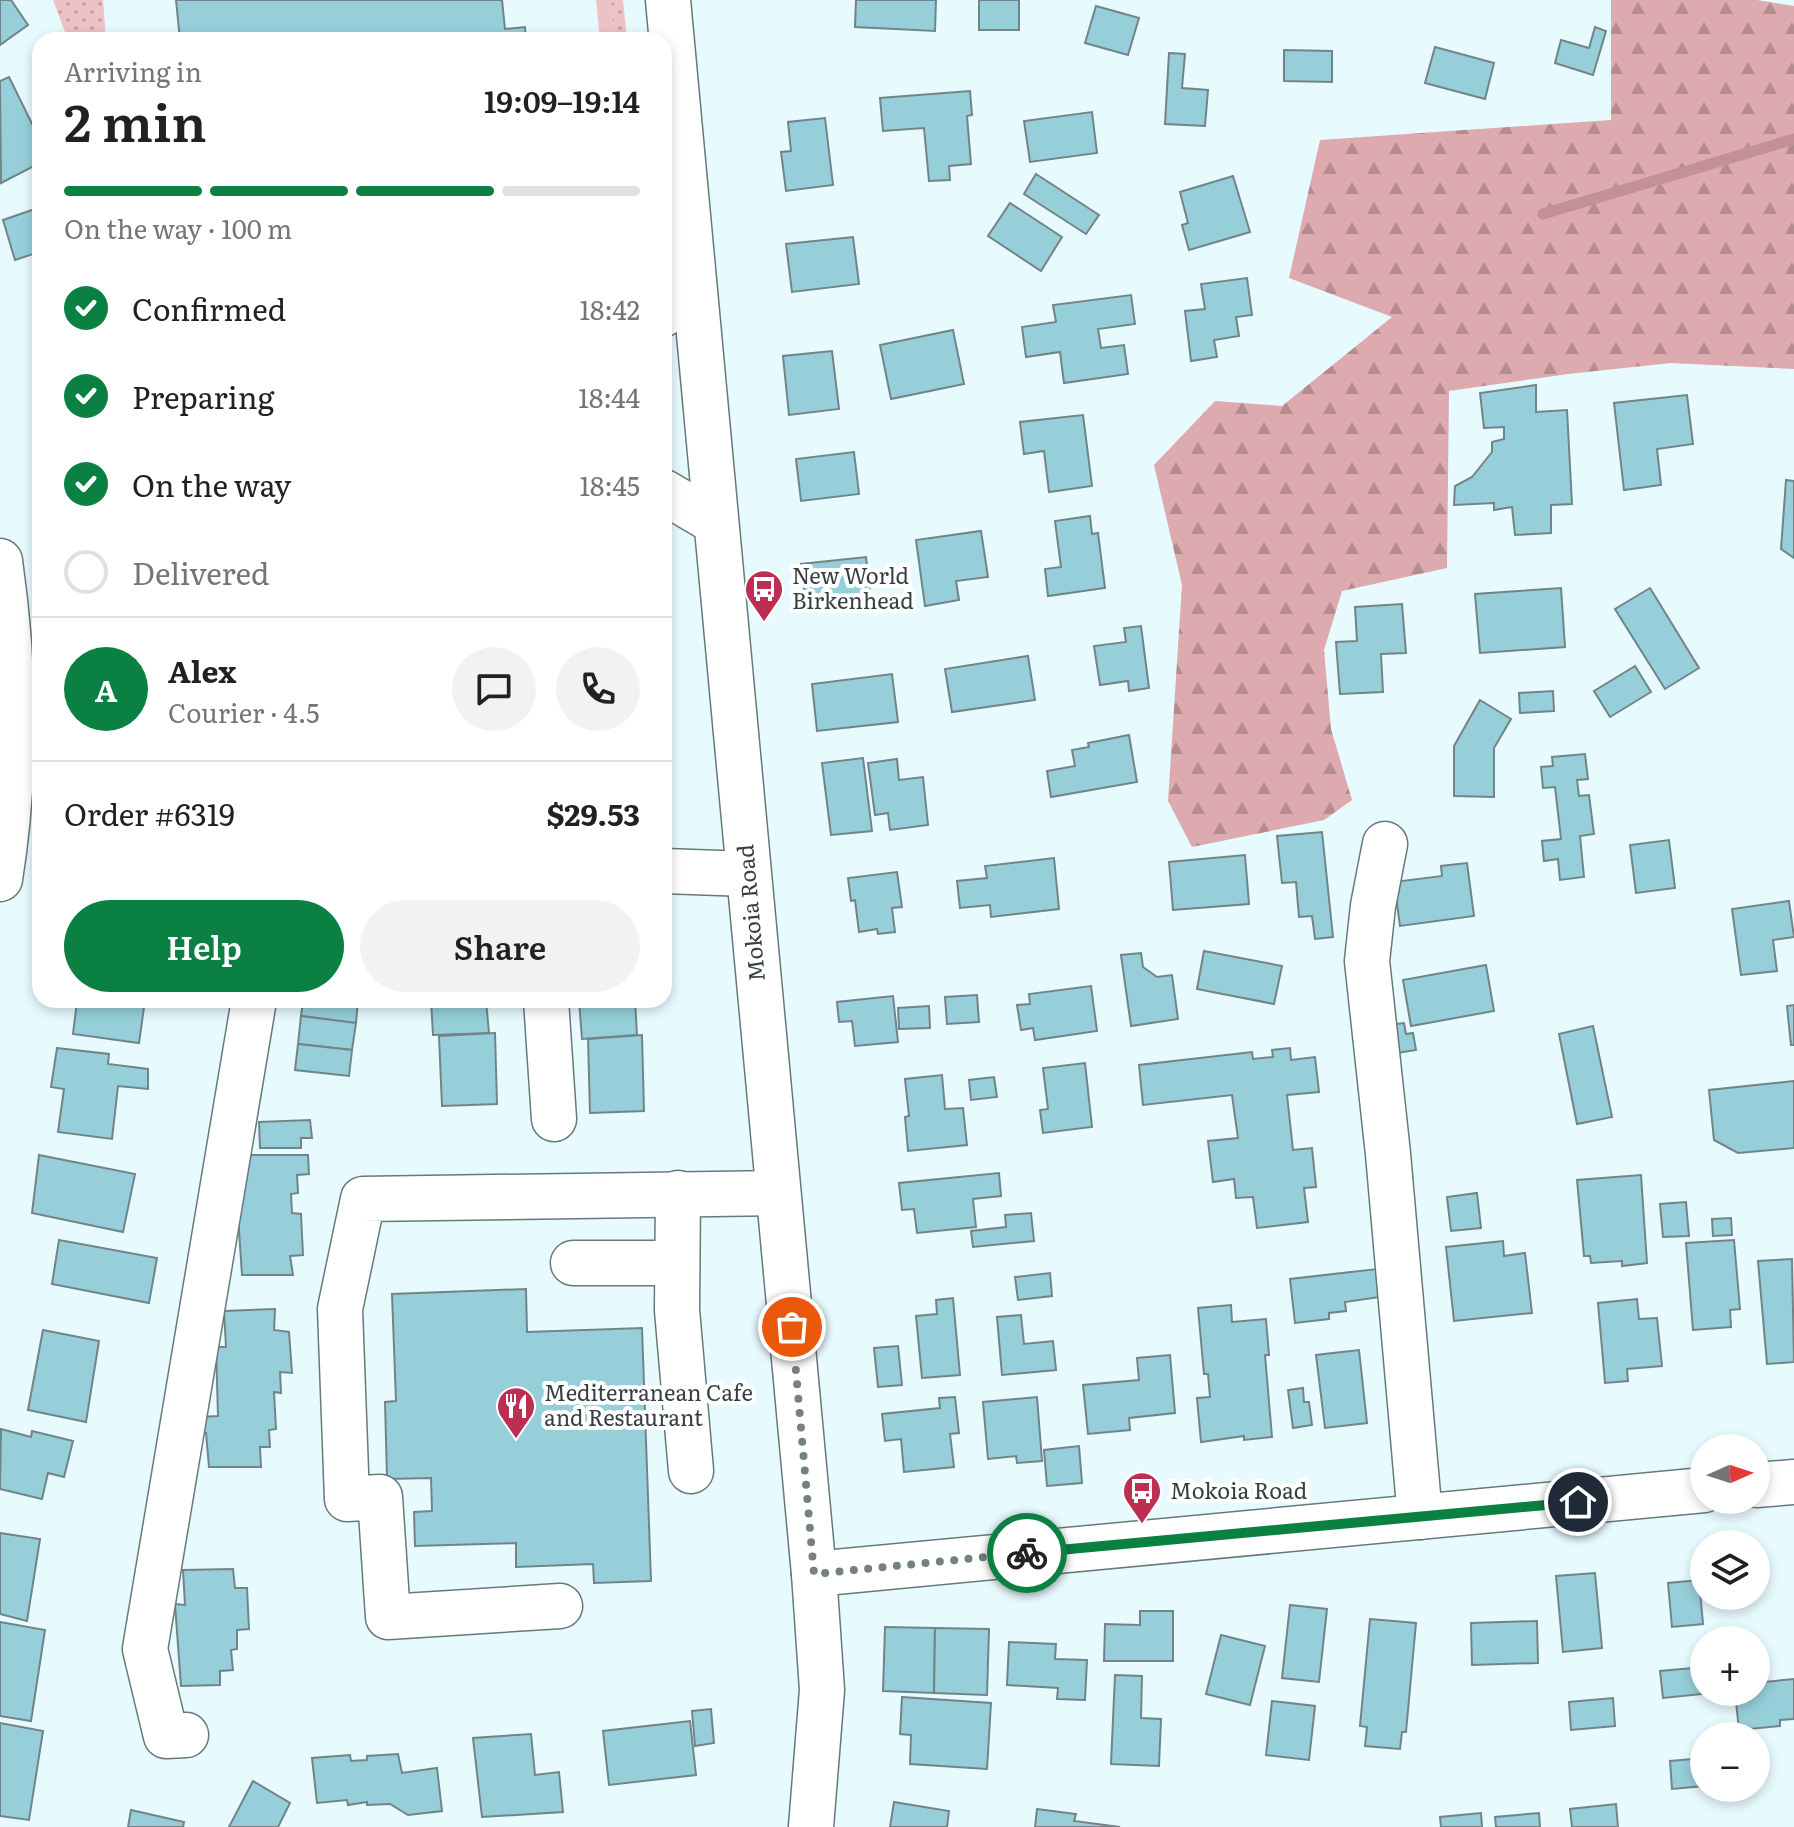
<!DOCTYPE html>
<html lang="en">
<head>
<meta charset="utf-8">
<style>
	body { margin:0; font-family:Literata,serif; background:#f2f2f2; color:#202124; height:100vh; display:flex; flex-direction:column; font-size:30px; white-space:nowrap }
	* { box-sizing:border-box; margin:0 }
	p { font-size:26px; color:#757577 }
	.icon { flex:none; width:44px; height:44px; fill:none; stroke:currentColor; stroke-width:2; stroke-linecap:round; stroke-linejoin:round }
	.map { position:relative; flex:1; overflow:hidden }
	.details { position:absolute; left:32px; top:32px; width:640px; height:976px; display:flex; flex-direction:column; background:#fff; border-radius:24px; box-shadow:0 4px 12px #0003 }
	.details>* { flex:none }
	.needle { width:52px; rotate:87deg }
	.controls { position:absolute; left:1690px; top:1434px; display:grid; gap:16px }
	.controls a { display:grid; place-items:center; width:80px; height:80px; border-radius:50%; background:#fff; box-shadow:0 4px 12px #0003; font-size:40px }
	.pin { position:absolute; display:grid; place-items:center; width:68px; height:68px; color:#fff; margin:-34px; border:4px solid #fff; border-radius:50%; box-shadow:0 2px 8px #0007 }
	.courier { position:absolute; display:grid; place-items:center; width:80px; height:80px; margin:-40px; border:6px solid #0b8043; border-radius:50%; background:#fff; color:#222; box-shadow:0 2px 10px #0007 }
	.headline em { font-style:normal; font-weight:600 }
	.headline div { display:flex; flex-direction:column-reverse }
	.headline { display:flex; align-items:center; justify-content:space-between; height:136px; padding:0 32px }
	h1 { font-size:52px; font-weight:600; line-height:60px }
	.bar { display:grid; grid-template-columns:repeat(4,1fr); gap:12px 8px; align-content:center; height:96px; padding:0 32px }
	.bar i { height:10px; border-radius:6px; background:#e0e0e0 }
	.bar .selected { background:#0b8043 }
	.bar p { grid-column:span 4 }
	.line { display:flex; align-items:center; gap:20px; padding:0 32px; border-top:2px solid #e0e0e0 }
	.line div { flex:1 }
	.round { display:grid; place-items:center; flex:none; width:84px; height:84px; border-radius:42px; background:#f2f2f2 }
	ol { padding:0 32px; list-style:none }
	li { display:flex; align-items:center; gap:24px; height:88px }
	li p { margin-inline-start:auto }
	li .icon { padding:8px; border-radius:50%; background:#0b8043; color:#fff; stroke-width:4 }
	li:last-child { color:#757577 }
	li i { width:44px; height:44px; border:4px solid #e0e0e0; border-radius:50% }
	.action { display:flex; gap:16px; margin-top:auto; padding:16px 32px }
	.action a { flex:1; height:92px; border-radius:48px; background:#0b8043; color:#fff; font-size:32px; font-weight:600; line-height:92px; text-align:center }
	.action a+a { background:#f2f2f2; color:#202124 }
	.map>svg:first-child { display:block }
	.grass { fill:url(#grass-dots) }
	.forest { fill:url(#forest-firs) }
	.garden { fill:#ecc2c6 }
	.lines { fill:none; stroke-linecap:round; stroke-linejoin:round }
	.stream { stroke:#c29095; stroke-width:11 }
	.building { fill:#96cfda; stroke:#738488; stroke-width:2 }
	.minor-casing { stroke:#68797c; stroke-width:47 }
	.major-casing { stroke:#68797c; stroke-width:47 }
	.minor { stroke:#fff; stroke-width:44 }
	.major { stroke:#fff; stroke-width:44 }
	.done { stroke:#758082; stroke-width:8; stroke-dasharray:0 14.4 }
	.route { stroke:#0b8043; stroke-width:10 }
	.labels { text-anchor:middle; stroke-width:8; stroke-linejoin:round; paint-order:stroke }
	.poi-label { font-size:22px; fill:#373f40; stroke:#fff; text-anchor:start }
	.street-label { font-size:22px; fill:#373f40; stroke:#fff }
</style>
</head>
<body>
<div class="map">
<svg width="1794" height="1827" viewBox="0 0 1794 1827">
	<defs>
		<pattern id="grass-dots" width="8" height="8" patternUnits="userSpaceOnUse" patternTransform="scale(2)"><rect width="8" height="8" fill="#ecc2c6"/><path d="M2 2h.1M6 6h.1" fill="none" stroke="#c09fa2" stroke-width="1.8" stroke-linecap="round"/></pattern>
		<pattern id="forest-firs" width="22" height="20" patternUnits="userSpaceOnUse" patternTransform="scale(2)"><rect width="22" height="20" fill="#ddaaaf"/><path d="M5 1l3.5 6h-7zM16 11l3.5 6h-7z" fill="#b48c90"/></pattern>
	</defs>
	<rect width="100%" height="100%" fill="#e7fafe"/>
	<g class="grass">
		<polygon points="53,0 103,0 106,40 68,40"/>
		<polygon points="611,0 623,0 627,40 614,40"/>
	</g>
	<polygon class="forest" points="1611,0 1757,0 1794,6 1794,369 1671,363 1568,374 1449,391 1447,568 1342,591 1324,650 1331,729 1352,800 1324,820 1192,847 1168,801 1182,585 1154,465 1215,401 1282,406 1392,317 1289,278 1320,140 1611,120"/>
	<polygon class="garden" points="596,0 611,0 614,40 600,40"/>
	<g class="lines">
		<polyline class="stream" points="1543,214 1794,139"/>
	</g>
	<g class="building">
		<polygon points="0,0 11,0 28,25 0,45"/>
		<polygon points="176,0 502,0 505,29 525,27 526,40 180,40"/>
		<polygon points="856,0 936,0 935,31 855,27"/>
		<rect x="979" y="0" width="40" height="30"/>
		<polygon points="1096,6 1139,18 1128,55 1085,43"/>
		<polygon points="1595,27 1606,31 1593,75 1555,63 1561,40 1589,48"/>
		<polygon points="1435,47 1494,63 1485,99 1425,83"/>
		<polygon points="1284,50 1332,51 1332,82 1284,81"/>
		<polygon points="1169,53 1185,54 1182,88 1208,90 1205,126 1165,124"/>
		<polygon points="9,77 40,140 40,163 1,183 0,81"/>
		<polygon points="970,91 972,115 967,116 971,164 949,166 950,180 929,181 924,128 883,131 880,98"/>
		<polygon points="1092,112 1097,153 1030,162 1024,121"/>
		<polygon points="825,118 833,185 786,191 781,152 791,151 788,122"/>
		<polygon points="1036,174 1099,215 1086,234 1024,194"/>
		<polygon points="1233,176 1250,232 1189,250 1182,225 1188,223 1180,192"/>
		<polygon points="1010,203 1062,237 1041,271 988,236"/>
		<polygon points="35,209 40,216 40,255 39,252 15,260 3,220"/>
		<polygon points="853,237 859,284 792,292 786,244"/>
		<polygon points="1247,278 1252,315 1236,317 1239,336 1214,340 1217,357 1191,361 1185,311 1205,309 1201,284"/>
		<polygon points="1131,295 1135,324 1098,329 1101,348 1124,345 1128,374 1064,383 1060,352 1026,357 1022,327 1056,322 1053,305"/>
		<polygon points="953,330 964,384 891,399 880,345"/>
		<polygon points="832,351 839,409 789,415 783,356"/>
		<polygon points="1536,385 1536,412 1567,410 1572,504 1551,505 1551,533 1515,535 1512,507 1494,510 1494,503 1454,505 1455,486 1472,477 1492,452 1492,442 1504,439 1504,427 1484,428 1480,393"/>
		<polygon points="1687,395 1693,444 1657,449 1661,485 1624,490 1614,403"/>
		<polygon points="1083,415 1092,486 1049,492 1044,451 1024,454 1020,422"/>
		<polygon points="854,452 859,494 801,501 796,459"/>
		<polygon points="1786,480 1794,481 1794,558 1781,549"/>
		<polygon points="1090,516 1092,534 1098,533 1105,588 1048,596 1045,569 1061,567 1055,521"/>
		<polygon points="981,531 988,577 956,581 959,600 925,606 916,540"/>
		<polygon points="866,557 871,600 806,608 801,564"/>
		<polygon points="1561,588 1565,647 1480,653 1475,594"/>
		<polygon points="1650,588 1699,668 1665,689 1615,609"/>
		<polygon points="1402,604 1406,653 1381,654 1383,692 1340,694 1336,642 1357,641 1355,607"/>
		<polygon points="1141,626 1149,688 1129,691 1128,681 1100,685 1094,646 1126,642 1124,628"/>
		<polygon points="1028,656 1035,700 952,712 945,669"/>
		<polygon points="1635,666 1651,692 1610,717 1594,691"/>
		<polygon points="892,674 898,722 817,731 812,684"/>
		<polygon points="1553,691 1554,711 1520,713 1519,693"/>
		<polygon points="1480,700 1511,719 1494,748 1494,797 1454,796 1454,746"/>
		<polygon points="1129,735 1137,782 1051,797 1047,771 1075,766 1072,750 1089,747 1088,743"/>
		<polygon points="1585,754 1588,779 1577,780 1579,796 1589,795 1594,834 1580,836 1584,877 1560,880 1558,859 1544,861 1542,841 1561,839 1555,787 1543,788 1541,767 1553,766 1552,757"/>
		<polygon points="863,758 872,831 831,835 822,763"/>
		<polygon points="897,759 899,780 923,777 928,825 890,830 888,813 875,815 868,763"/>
		<polygon points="1322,832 1333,937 1315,939 1312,916 1299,917 1296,882 1282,883 1277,836"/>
		<polygon points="1669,840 1675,888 1636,893 1630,845"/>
		<polygon points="1245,855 1249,904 1173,910 1169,862"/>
		<polygon points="1054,858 1059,909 991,917 990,905 960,908 957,881 987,878 985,866"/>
		<polygon points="1467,863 1474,916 1400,926 1394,882 1442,876 1441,866"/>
		<polygon points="897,872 902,907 892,908 895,932 878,934 877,929 859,932 855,900 851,901 848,878"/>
		<polygon points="1789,901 1794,937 1773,940 1777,971 1741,975 1732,909"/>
		<polygon points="1204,951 1282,966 1274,1004 1197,989"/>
		<polygon points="1141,953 1143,967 1157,977 1172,975 1178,1019 1131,1026 1121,955"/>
		<polygon points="1486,965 1494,1011 1411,1026 1403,980"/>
		<polygon points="1091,986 1097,1031 1035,1040 1033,1028 1021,1030 1017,1005 1030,1004 1029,994"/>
		<polygon points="977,995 979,1022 947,1024 945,997"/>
		<polygon points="893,996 898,1042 855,1046 852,1021 839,1022 837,1002"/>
		<polygon points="104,1000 145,1000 139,1043 73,1034 77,1001 104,1005"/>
		<polygon points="303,1000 358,1000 356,1023 301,1016"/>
		<polygon points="431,1000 486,1000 489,1033 433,1035"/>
		<polygon points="579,1000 635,1000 637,1035 582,1039"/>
		<polygon points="1794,1005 1794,1045 1791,1045 1787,1006"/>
		<polygon points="929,1006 930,1028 899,1029 898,1008"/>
		<polygon points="301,1016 356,1023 352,1050 298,1044"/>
		<polygon points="1404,1023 1406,1034 1413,1033 1416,1050 1391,1054 1387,1025"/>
		<polygon points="1593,1026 1612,1117 1577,1124 1559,1034"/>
		<polygon points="495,1033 497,1104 442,1106 439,1036"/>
		<polygon points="642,1035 644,1111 590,1113 588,1039"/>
		<polygon points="298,1044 352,1050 349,1076 295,1070"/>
		<polygon points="57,1048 109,1054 108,1064 148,1069 148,1089 118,1086 112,1139 58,1132 64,1089 51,1087"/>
		<polygon points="1290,1048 1291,1060 1315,1057 1319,1092 1287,1095 1293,1150 1312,1148 1316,1187 1304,1188 1308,1222 1257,1228 1253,1197 1236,1198 1234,1179 1213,1182 1208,1141 1238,1138 1232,1095 1143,1105 1139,1065 1252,1052 1253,1059 1273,1057 1272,1050"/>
		<polygon points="1085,1063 1092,1127 1043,1133 1040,1110 1048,1109 1043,1068"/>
		<polygon points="942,1075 945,1109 963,1108 967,1145 908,1151 905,1117 909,1116 905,1079"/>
		<polygon points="994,1077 997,1097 971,1100 969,1080"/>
		<polygon points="1794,1081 1794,1148 1738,1153 1714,1140 1709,1090"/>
		<polygon points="310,1120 312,1138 301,1138 301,1148 260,1148 259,1122"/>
		<polygon points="39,1155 135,1174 123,1232 32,1213"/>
		<polygon points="234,1155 308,1155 309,1174 297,1175 298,1193 291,1194 292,1213 301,1214 303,1255 290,1256 293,1275 242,1275"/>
		<polygon points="999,1173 1001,1196 973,1199 976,1227 917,1233 914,1209 902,1210 899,1183"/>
		<polygon points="1641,1175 1647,1263 1622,1266 1622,1261 1591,1263 1590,1256 1584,1256 1577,1180"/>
		<polygon points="1477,1193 1481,1228 1451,1231 1447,1197"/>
		<polygon points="1686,1202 1689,1236 1663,1237 1660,1204"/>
		<polygon points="1031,1213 1034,1241 973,1247 971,1231 1006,1227 1005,1215"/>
		<polygon points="1731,1218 1732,1235 1713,1236 1712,1219"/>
		<polygon points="59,1240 157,1258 149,1303 52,1284"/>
		<polygon points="1734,1240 1740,1309 1730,1310 1731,1327 1693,1330 1686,1243"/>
		<polygon points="1503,1241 1504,1256 1525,1253 1532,1313 1454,1321 1446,1247"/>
		<polygon points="1792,1259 1794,1362 1767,1364 1758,1261"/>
		<polygon points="1377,1269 1380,1297 1345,1302 1346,1311 1329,1313 1329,1319 1295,1323 1290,1279"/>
		<polygon points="1050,1273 1052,1296 1018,1300 1015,1277"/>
		<polygon points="526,1289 527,1332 642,1328 651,1581 594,1583 593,1564 516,1567 516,1543 415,1546 414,1512 432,1511 431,1478 387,1479 385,1402 396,1401 392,1294"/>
		<polygon points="953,1298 960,1375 922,1378 916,1316 937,1314 936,1300"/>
		<polygon points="1637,1299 1639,1319 1657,1318 1662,1366 1627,1369 1628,1381 1605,1383 1598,1303"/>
		<polygon points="1231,1305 1232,1322 1266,1319 1269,1355 1265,1355 1272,1437 1244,1440 1244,1436 1201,1442 1197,1398 1210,1397 1208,1374 1204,1374 1198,1308"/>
		<polygon points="275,1309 274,1330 289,1332 292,1373 280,1372 281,1393 274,1392 276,1429 269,1430 270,1447 260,1447 261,1467 209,1467 206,1433 198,1433 197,1417 218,1416 216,1347 226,1347 224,1311"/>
		<polygon points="1021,1315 1024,1344 1053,1341 1056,1370 1002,1375 997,1317"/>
		<polygon points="43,1330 99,1341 86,1422 28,1410"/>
		<polygon points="898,1346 902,1385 878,1387 874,1348"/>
		<polygon points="1359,1350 1367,1423 1325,1428 1316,1355"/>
		<polygon points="1170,1355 1175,1413 1129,1418 1130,1430 1088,1434 1083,1385 1139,1380 1137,1358"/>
		<polygon points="1303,1388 1304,1402 1309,1402 1312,1425 1293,1428 1288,1390"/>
		<polygon points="955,1397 959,1433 950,1434 954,1467 904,1472 901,1439 885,1441 882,1414 940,1408 939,1398"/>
		<polygon points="1037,1397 1042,1461 1017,1463 1016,1456 988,1459 983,1402"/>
		<polygon points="1,1429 31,1437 32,1431 73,1441 64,1477 48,1473 42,1499 0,1489"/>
		<polygon points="1079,1446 1082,1483 1047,1486 1044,1450"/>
		<polygon points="0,1533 40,1539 27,1621 0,1614"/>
		<polygon points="233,1569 235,1588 247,1588 249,1629 237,1630 237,1649 231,1650 233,1670 220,1671 220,1685 181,1686 175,1604 185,1605 183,1570"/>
		<polygon points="1595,1573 1602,1648 1563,1652 1556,1576"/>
		<polygon points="1699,1580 1703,1624 1672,1627 1668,1583"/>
		<polygon points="1290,1605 1327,1609 1319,1682 1282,1678"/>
		<polygon points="1140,1611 1173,1611 1173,1661 1104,1661 1105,1624 1140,1625"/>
		<polygon points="1370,1619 1416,1623 1406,1732 1402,1732 1400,1749 1365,1746 1367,1727 1360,1726"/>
		<polygon points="1537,1621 1538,1663 1472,1665 1471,1623"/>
		<polygon points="0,1622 45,1630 31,1721 0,1716"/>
		<polygon points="885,1627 935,1628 934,1693 883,1691"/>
		<polygon points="935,1628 989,1629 987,1695 934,1693"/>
		<polygon points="1221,1635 1265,1646 1250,1705 1206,1694"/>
		<polygon points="1009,1642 1056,1644 1055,1659 1087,1660 1085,1700 1057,1699 1058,1688 1007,1685"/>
		<polygon points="1704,1667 1704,1692 1712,1693 1663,1698 1660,1671"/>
		<polygon points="1115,1675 1142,1676 1141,1718 1161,1719 1159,1766 1111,1764"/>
		<polygon points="1756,1677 1764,1677 1764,1682 1794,1679 1794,1719 1780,1720 1780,1726 1739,1730 1735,1692 1756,1692"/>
		<polygon points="902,1697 991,1703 987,1769 910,1764 911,1735 900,1734"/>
		<polygon points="1613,1698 1615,1726 1571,1730 1569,1702"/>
		<polygon points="1272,1701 1315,1706 1309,1760 1266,1755"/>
		<polygon points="711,1709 714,1743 695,1746 692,1711"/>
		<polygon points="690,1721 696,1775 609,1785 603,1731"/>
		<polygon points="0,1723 43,1731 29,1820 0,1816"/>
		<polygon points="531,1734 535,1775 559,1772 563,1812 482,1817 473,1738"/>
		<polygon points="398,1754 402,1773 437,1768 442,1811 408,1815 390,1804 367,1805 367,1802 348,1805 347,1800 317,1803 312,1758 350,1755 351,1761 367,1760 367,1756"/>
		<polygon points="1704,1758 1704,1786 1672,1789 1670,1761"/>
		<polygon points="253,1781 290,1803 278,1827 229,1827"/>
		<polygon points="894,1802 949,1811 947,1827 890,1827"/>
		<polygon points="1616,1804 1618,1827 1572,1827 1570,1809"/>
		<polygon points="1037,1809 1076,1814 1074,1821 1120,1827 1035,1827"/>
		<polygon points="131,1810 184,1822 183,1827 128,1827"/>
		<polygon points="1481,1813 1482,1827 1441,1827 1440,1817"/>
		<polygon points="1539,1813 1540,1827 1496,1827 1495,1817"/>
	</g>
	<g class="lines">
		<defs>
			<g id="minor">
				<polyline points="664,314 694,287"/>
				<polyline points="664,492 715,522"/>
				<path d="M0,561C15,665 17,774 0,879"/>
				<polyline points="1385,844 1373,906 1367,961 1388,1154 1420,1517"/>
				<polyline points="664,871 748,874"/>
				<polyline points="546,1000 554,1119"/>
				<polyline points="678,1193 677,1310 691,1471"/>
				<polyline points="573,1263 677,1263"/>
				<polyline points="1756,1485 1794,1482"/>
				<polyline points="814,1574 1704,1490"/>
				<polyline points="560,1606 388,1617 380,1497 347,1499 340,1309 363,1199 778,1193"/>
				<polyline points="186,1735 166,1736 145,1649 254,1000"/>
			</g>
			<polyline id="major" points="668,0 814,1574 822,1690 811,1827"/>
		</defs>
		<use href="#minor" class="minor-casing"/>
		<use href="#major" class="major-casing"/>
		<use href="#minor" class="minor"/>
		<use href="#major" class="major"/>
	</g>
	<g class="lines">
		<polyline class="done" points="792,1327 814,1574 1027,1553"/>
		<polyline class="route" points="1027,1553 1578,1502"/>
	</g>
	<defs>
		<symbol id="bus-pin" viewBox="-11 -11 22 30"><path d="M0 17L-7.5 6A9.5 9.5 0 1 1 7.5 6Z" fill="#be2e52" stroke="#fff"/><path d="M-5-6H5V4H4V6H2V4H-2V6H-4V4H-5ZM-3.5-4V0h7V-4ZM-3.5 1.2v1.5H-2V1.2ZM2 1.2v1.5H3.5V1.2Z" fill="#fff"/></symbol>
		<symbol id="restaurant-pin" viewBox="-11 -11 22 30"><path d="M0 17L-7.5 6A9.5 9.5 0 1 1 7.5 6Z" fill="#be2e52" stroke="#fff"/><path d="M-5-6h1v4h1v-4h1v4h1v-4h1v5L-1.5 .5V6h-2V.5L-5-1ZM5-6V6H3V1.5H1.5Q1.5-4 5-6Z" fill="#fff"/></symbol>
	</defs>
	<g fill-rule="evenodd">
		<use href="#bus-pin" x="742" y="567" width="44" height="60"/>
		<use href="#restaurant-pin" x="494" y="1384" width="44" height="60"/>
		<use href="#bus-pin" x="1120" y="1469" width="44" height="60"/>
	</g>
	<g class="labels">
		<g class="poi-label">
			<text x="792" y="584">New World<tspan x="792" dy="25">Birkenhead</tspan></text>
			<text x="544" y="1401">Mediterranean Cafe<tspan x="544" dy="25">and Restaurant</tspan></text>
			<text x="1170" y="1499">Mokoia Road</text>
		</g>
		<g class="street-label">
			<text transform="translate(751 913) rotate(-95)" y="8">Mokoia Road</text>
		</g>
	</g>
</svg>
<div class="controls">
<a><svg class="needle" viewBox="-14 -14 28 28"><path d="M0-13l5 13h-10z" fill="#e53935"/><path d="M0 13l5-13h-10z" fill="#757577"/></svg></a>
<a><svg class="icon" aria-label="layers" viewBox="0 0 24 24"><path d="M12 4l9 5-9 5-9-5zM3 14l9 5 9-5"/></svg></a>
<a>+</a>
<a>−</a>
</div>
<div class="pin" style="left:792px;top:1327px;background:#ea580c"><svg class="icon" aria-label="bag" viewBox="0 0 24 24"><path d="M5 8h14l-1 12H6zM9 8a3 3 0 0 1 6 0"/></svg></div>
<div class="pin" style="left:1578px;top:1502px;background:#1f2937"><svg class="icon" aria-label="home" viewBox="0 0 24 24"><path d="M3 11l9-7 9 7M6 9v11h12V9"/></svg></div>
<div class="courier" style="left:1027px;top:1553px"><svg class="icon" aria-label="bike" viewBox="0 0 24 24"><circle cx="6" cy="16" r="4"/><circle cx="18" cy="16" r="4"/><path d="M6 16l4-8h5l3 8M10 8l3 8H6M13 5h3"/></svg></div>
<section class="details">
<div class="headline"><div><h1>2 min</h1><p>Arriving in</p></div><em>19:09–19:14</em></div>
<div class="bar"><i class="selected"></i><i class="selected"></i><i class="selected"></i><i></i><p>On the way · 100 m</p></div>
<ol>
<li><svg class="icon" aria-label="check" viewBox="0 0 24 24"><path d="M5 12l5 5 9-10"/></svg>Confirmed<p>18:42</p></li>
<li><svg class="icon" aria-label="check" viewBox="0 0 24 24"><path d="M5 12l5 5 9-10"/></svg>Preparing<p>18:44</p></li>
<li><svg class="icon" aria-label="check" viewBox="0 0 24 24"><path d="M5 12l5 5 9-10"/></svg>On the way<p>18:45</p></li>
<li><i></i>Delivered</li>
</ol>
<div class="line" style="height:144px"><b class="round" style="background:#0b8043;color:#fff">A</b><div><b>Alex</b><p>Courier · 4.5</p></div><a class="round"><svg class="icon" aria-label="chat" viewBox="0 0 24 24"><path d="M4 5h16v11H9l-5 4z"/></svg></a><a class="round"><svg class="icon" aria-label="phone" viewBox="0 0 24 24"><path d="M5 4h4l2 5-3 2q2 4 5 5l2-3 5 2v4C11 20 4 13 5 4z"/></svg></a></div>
<div class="line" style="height:104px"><div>Order #6319</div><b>$29.53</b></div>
<div class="action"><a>Help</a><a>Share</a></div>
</section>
</div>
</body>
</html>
